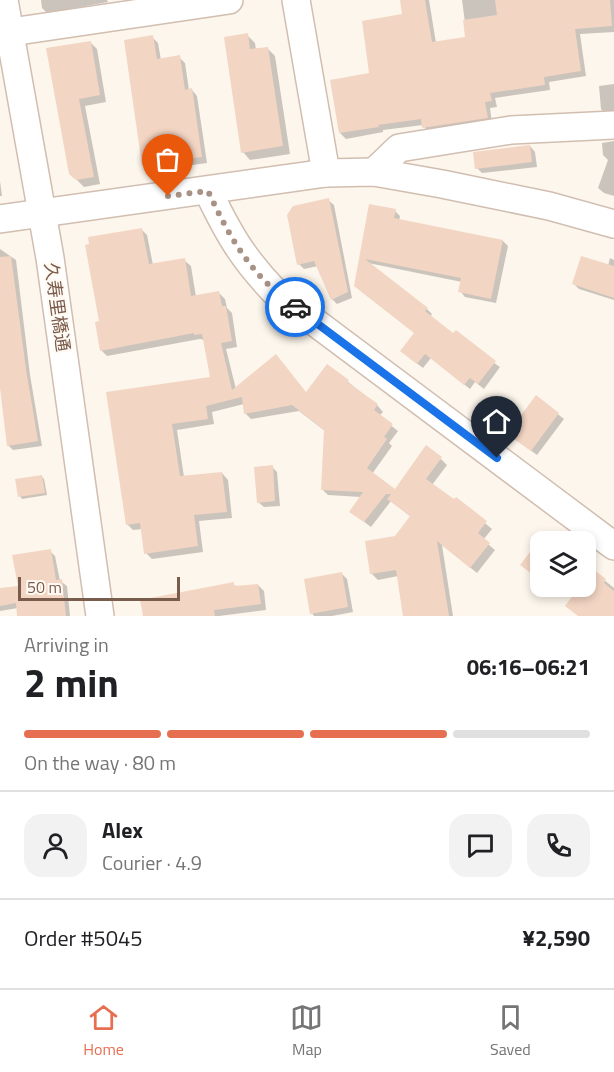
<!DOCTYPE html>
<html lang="en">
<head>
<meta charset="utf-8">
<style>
	body { margin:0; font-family:"Titillium Web","Noto Sans JP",sans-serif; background:#f2f2f2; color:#202124; height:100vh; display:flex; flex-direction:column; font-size:22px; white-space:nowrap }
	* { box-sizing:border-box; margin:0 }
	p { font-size:20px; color:#757577 }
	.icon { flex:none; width:33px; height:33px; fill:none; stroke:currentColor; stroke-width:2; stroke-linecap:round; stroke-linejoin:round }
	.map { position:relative; height:616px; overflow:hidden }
	.side { display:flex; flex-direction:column; background:#fff; flex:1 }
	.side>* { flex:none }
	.tools { position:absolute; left:530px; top:531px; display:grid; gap:12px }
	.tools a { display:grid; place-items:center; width:66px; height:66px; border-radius:12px; background:#fff; box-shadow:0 3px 9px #0003; font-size:30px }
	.scale { position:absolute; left:18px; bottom:15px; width:162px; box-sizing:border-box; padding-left:6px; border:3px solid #7a5c4d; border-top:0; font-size:16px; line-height:21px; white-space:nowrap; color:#7a5c4d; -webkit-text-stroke:4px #fffaf3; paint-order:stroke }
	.pin { position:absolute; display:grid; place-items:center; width:51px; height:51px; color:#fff; margin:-62px -26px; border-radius:50% 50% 50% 0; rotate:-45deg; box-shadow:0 0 6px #0007 }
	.pin .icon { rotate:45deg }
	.courier { position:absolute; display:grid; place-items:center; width:60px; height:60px; margin:-30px; border:4px solid #1a73e8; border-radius:50%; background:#fff; color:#222; box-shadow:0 2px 8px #0007 }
	.headline em { font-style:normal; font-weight:700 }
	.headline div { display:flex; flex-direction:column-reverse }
	.headline { display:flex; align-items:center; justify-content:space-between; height:102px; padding:0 24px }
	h1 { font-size:39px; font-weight:700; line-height:45px }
	.bar { display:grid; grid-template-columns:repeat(4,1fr); gap:9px 6px; align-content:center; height:72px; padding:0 24px }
	.bar i { height:8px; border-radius:4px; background:#e0e0e0 }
	.bar .selected { background:#e76f51 }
	.bar p { grid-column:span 4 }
	.line { display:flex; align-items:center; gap:15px; padding:0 24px; border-top:2px solid #e0e0e0 }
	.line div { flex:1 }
	.round { display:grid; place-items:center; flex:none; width:63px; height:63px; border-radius:18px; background:#f2f2f2 }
	.menu { display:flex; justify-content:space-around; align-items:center; height:84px; border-top:2px solid #e0e0e0; background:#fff; font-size:16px; color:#757577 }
	.menu a { display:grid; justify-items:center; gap:3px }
	.menu .selected { color:#e76f51 }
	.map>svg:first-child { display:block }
	.shadow { fill:#0003 }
	.building { fill:#f3d5c3 }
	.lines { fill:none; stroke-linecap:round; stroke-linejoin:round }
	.minor-casing { stroke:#d1beb0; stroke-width:30 }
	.minor { stroke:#fff; stroke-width:27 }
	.done { stroke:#a89285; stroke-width:6; stroke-dasharray:0 10.8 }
	.route { stroke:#1a73e8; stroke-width:8 }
	.labels { text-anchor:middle; stroke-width:5; stroke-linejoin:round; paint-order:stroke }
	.street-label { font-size:18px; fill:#7a5c4d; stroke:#fffaf3 }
</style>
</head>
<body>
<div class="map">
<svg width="614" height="616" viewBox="0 0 614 616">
	<rect width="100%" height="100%" fill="#fdf6ec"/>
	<g class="shadow">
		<polygon points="41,0 107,0 108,2 47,13 42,8"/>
		<polygon points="401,0 429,0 436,43 467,38 462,0 614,0 614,32 580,34 586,76 549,82 550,90 495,98 497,107 490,108 492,123 429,133 423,125 383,130 383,132 346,139 340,133 404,15"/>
		<polygon points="247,35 255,43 256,50 267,48 275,56 290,154 250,160 243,152"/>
		<polygon points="152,37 158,43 161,60 179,57 185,63 189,90 192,90 197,96 207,163 150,171 144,165"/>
		<polygon points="90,42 97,49 106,102 85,106 100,184 84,187 70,173 48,49"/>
		<polygon points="614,84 614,115 607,115 601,109 599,86"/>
		<polygon points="614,141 614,196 604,193 598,188 608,160 603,155 602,143"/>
		<polygon points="530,146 535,152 537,167 482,173 477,168"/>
		<polygon points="0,181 2,196 0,196"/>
		<polygon points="328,200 334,205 352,298 337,304 332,299 318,266 304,269 299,264"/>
		<polygon points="370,206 395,211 400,216 399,221 503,241 508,246 496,303 465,297 460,291 462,282 368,263 427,309 432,314 430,317 453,335 500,367 484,389 475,382 470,389 431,358 423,368 407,356 416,333 361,291"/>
		<polygon points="141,229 147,235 153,265 184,260 191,266 196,297 219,293 225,299 227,308 232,313 237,347 226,349 236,389 307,394 328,366 377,405 383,412 379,416 398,431 389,443 392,446 372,474 395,492 441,459 447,465 432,485 454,501 456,499 492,529 483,540 495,550 477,573 442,545 453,616 405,616 398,576 378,580 371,573 411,517 391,501 371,527 351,512 361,497 328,495 322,489 325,431 299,411 251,419 245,413 244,404 212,412 214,424 177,430 184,477 222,473 228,480 232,518 199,521 203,552 152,559 146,553 142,529 133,530 127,524 108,393 212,378 205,340 200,339 107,356 101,350 101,322"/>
		<polygon points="0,249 16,260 30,375 42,446 13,450 8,445 0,382"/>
		<polygon points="610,258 614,260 614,300 579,289 574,284 608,266"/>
		<polygon points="536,397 564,419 537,455 515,439"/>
		<polygon points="272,467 277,472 280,506 264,507 258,502"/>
		<polygon points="42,477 44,479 47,495 22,499 20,496"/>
		<polygon points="546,533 557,542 540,542 540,579 522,565"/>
		<polygon points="50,551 55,556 60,581 67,586 70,616 19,616 18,608 0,611 0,590 20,587"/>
		<polygon points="593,571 614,588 614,616 585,586 585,582"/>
		<polygon points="341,573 347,579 353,612 332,616 314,616 312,613"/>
		<polygon points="233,584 237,587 258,585 264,591 266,610 219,616 144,616"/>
	</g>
	<g class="building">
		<polygon points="400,0 425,0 432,42 465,37 463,20 497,15 495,0 610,0 612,26 575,29 581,71 544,77 545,85 490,93 492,101 485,102 488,118 422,128 421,119 378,125 379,127 339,133 330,80 369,73 362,21 402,14"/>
		<polygon points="248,33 250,49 268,47 283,146 241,153 224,37"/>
		<polygon points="153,35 157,59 180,55 185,90 192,88 202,157 142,165 124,40"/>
		<polygon points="91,41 100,95 79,99 94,177 76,180 69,174 46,48"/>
		<polygon points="530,145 532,162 475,169 473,152"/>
		<polygon points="329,198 348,292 331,300 314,261 297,265 287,215 293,206"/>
		<polygon points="369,204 396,209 394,218 503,240 491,299 458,292 461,278 365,259 428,308 425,311 453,333 456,330 496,361 478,384 470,378 464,385 425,354 417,364 400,351 414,333 354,286"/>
		<polygon points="142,228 149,264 185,258 191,296 219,291 222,306 226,306 232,341 221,343 232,390 276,354 306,392 327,364 349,380 347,382 378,404 374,410 393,424 384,437 387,439 367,468 395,489 426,445 442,457 426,479 454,499 456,497 487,521 478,533 490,543 470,568 437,541 449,616 403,616 396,570 370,574 365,541 395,536 410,516 387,499 391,494 386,494 364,522 349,512 363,492 321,490 324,430 292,405 244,414 242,397 206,406 208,419 172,424 180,476 222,472 227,512 194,515 198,546 144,554 140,523 126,525 106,392 210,377 202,334 194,335 194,333 100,351 95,322 99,321 85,245 89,244 88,237"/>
		<polygon points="11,256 26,369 38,441 7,446 0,388 0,257"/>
		<polygon points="581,256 614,266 614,298 572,284"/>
		<polygon points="536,395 559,413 531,451 507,434"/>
		<polygon points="273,465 275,501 257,503 254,467"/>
		<polygon points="42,475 45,493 18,497 15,479"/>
		<polygon points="540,539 540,580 520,565"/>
		<polygon points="51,549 56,580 62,579 66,616 17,616 16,603 0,606 0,588 18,586 12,555"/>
		<polygon points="593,569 606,579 604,583 614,591 614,616 578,616 565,606 580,586 585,586 585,580"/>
		<polygon points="342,572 348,607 310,614 304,579"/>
		<polygon points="234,582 234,586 258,584 261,604 214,610 215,616 143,616 140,600"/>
	</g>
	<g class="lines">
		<defs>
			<g id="minor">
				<polyline points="4,0 50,258 100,616"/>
				<polyline points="296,0 326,173"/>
				<polyline points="11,32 229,0"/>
				<polyline points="374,172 399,148 511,130 614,125"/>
				<path d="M208,191C228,233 243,259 276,293L614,546"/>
				<polyline points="0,219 326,173 374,172 442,184 549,206 614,224"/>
			</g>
		</defs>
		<use href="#minor" class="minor-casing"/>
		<use href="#minor" class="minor"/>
	</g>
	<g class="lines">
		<path class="done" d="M168,196L208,191C231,240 250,274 295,307"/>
		<polyline class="route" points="295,307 497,458"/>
	</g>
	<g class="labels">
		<g class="street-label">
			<text transform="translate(57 307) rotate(82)" y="6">久寿里橋通</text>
		</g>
	</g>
</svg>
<div class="tools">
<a><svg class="icon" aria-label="layers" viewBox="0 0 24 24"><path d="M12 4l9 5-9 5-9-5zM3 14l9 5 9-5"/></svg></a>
</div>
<div class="scale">50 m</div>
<div class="pin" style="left:168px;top:196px;background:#ea580c"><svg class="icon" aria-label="bag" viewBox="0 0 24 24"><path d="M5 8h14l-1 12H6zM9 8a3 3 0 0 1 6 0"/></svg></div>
<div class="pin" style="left:497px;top:458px;background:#1f2937"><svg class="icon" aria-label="home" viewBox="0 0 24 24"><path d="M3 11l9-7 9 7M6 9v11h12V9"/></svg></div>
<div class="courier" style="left:295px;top:307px"><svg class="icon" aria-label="car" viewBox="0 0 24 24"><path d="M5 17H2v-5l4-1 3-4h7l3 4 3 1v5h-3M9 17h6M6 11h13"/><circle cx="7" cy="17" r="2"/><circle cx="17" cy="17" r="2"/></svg></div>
</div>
<section class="side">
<div class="headline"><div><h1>2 min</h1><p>Arriving in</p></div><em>06:16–06:21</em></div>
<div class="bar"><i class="selected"></i><i class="selected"></i><i class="selected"></i><i></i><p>On the way · 80 m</p></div>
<div class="line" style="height:108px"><a class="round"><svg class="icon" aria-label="person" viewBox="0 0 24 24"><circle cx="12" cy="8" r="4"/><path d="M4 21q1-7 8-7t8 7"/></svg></a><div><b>Alex</b><p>Courier · 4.9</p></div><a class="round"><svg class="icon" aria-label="chat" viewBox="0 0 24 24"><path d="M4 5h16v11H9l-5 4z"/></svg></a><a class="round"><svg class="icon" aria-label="phone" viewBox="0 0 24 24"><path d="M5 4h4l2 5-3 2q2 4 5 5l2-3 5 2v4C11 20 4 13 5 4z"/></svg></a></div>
<div class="line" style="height:78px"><div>Order #5045</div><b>¥2,590</b></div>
</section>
<nav class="menu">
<a class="selected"><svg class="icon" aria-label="home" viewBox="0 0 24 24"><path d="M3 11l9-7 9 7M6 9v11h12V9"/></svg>Home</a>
<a><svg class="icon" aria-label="map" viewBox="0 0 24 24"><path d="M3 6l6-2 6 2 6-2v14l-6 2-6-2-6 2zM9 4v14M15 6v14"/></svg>Map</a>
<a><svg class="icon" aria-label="saved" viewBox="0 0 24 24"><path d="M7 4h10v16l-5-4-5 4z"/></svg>Saved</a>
</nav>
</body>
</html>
